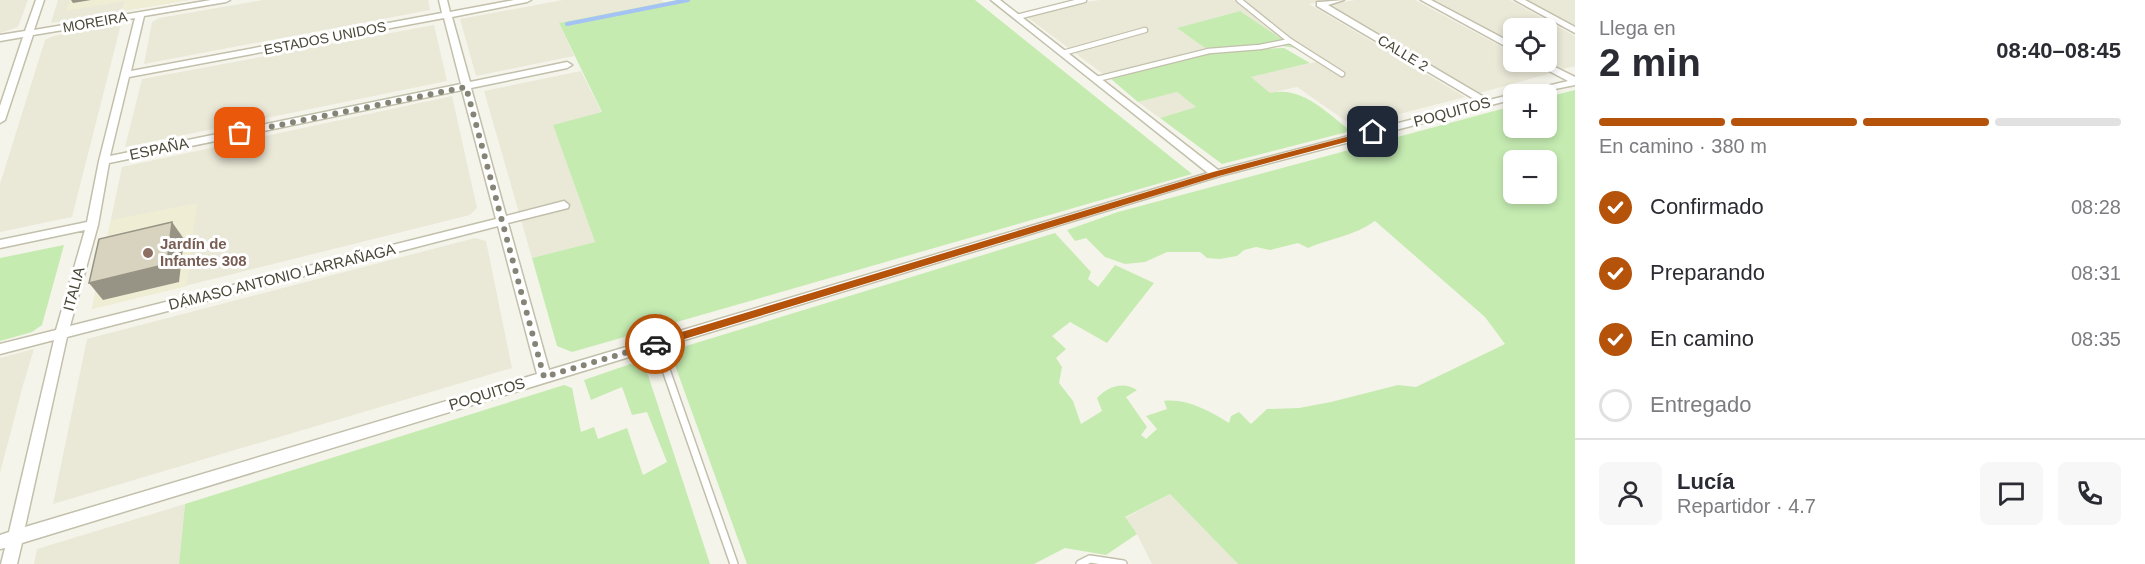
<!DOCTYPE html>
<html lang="es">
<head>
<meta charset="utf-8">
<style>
	body { margin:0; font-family:Arial,sans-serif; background:#f7f7f7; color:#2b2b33; height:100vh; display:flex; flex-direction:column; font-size:22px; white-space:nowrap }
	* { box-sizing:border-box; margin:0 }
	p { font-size:20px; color:#7c7c81 }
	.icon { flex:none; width:33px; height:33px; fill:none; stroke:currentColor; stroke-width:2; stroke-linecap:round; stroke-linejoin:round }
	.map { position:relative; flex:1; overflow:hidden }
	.drawer { display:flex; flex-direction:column; background:#fff; width:570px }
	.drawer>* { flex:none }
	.fabs { position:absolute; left:1503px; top:18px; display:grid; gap:12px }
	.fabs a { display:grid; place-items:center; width:54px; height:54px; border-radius:9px; background:#fff; box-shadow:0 3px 9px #0003; font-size:30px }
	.pin { position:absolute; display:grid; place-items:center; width:51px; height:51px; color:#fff; margin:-26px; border-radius:12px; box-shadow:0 3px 9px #0006 }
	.courier { position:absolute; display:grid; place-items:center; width:60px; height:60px; margin:-30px; border:4px solid #b45309; border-radius:50%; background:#fff; color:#222; box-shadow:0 2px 8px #0007 }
	.overview em { font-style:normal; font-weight:700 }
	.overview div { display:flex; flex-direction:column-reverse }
	.overview { display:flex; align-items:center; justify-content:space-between; height:102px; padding:0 24px }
	h1 { font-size:39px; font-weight:700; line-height:45px }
	.bar { display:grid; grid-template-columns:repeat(4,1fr); gap:9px 6px; align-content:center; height:72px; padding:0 24px }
	.bar i { height:8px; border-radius:4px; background:#e1e1e2 }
	.bar .current { background:#b45309 }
	.bar p { grid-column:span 4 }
	.line { display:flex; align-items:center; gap:15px; padding:0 24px; border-top:2px solid #e1e1e2 }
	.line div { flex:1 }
	.round { display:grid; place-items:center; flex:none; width:63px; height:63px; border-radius:9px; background:#f7f7f7 }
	ol { padding:0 24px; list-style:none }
	li { display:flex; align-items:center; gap:18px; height:66px }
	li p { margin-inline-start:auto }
	li .icon { padding:6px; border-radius:50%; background:#b45309; color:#fff; stroke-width:4 }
	li:last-child { color:#7c7c81 }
	li i { width:33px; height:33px; border:3px solid #e1e1e2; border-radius:50% }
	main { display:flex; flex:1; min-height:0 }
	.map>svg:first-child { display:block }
	.residential { fill:#eae8d7 }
	.education { fill:#efedd3 }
	.green { fill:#c5ebb1; fill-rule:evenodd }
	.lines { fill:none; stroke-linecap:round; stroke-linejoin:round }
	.stream { stroke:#a4c3f4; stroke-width:4 }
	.service-far1-casing { stroke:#c2bfab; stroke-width:7 }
	.service-casing { stroke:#c2bfab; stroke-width:10 }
	.minor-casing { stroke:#c2bfab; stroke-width:3 }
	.service-far1 { stroke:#fff; stroke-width:4.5 }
	.service { stroke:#fff; stroke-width:7 }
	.minor { fill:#fff; fill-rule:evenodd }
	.shaded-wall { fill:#979485 }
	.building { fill:#d8d3be; stroke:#979485; stroke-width:1.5 }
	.route { fill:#b45309 }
	.done { stroke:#868476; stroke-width:6; stroke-dasharray:0 10.8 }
	.education-dot { fill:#8d6e63; stroke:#fff; stroke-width:2 }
	.labels { text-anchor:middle; stroke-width:6; stroke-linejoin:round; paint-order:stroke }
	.far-street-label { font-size:14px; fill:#4a4737; stroke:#fff }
	.street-label { font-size:15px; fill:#4a4737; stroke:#fff }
	.education-label { font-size:15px; font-weight:bold; fill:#785e54; stroke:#fff; text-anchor:start }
</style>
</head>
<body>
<main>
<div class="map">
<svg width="1575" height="564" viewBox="0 0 1575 564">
	<rect width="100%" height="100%" fill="#f5f4ea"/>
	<g class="residential">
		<polygon points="0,0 28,0 18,27 0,33"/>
		<polygon points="58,0 189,0 51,23"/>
		<polygon points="263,0 428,0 430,10 144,64 152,22 159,18"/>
		<polygon points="563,0 662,0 664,3 559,23 574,56 476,76 460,19"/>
		<polygon points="1100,0 1325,0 1309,4 1465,97 1353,126 1297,87 1270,93 1250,77 1316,62 1240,11 1177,28 1205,48 1103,74 1027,17 1072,4"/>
		<polygon points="1355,0 1415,0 1513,53 1514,62 1529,62 1551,73 1479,93 1330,5"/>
		<polygon points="1435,0 1510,0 1575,36 1575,66 1563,69 1547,61 1546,28 1514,28 1513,43"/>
		<polygon points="1528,0 1575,0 1575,25"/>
		<polygon points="121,24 72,217 0,232 0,184 45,40 53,36"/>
		<polygon points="434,25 447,81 125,147 142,79"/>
		<polygon points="581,71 602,113 553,125 595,242 532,258 484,91"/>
		<polygon points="1177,92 1196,107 1160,118 1138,102"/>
		<polygon points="452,96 477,208 470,215 92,309 122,167"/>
		<polygon points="475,238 486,241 512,368 53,504 87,339"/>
		<polygon points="34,349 23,385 0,473 0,358"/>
		<polygon points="1170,494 1238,564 1152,564 1137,534 1125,518"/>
		<polygon points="185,504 179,564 34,564 37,549"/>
	</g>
	<g class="education">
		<polygon points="70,0 189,0 122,11 124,1 66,11"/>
		<polygon points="197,203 187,286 92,309 111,220"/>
	</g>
	<g class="green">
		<polygon points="677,0 975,0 1192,174 572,352 557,346 532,258 595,242 553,125 602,112 559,23"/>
		<polygon points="1240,11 1295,48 1277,45 1205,48 1177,28"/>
		<path d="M1284,48L1310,63L1251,77L1270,93C1303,86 1325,112 1351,131L1222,164L1160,118L1196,107L1177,92L1138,102L1111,79L1200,51Z"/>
		<path d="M1575,90V564H1238L1170,494L1125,517L1137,534L1106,555L1065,548L1034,564H747L672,357L673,350L1055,233L1091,272L1088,279L1098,287L1115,265L1154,283L1107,343L1070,322L1052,336L1066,349L1056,358L1062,367L1059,383L1073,401L1081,424L1102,411L1097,398C1108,386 1123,381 1137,390L1126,397L1147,427L1141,435L1146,439L1157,429L1146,416L1167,409L1164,401C1187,398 1209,411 1229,423L1231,416L1239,412L1251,424L1267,409L1299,408L1331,402L1398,385L1416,387L1505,344L1485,317L1375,221C1354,236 1331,238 1308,248L1298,243L1270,250L1256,247L1244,250L1237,256L1220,259L1207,258L1200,252H1167L1145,262L1125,264L1105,257L1086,238L1075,241L1067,230L1118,212L1513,106L1514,128H1546L1547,97ZM1514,160H1546V194H1514Z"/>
		<polygon points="64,245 42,325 32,332 0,341 0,258"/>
		<polygon points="639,361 648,375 710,564 179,564 185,504 564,385 572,388 581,432 594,427 598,439 627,428 643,475 667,462 647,412 632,415 622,387 591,400 584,380"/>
	</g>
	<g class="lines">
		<polyline class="stream" points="567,24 688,0"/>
		<defs>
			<g id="service-far1">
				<polyline points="1239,0 1290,41 1342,74"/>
				<polyline points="1017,17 1084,0"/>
				<polyline points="1063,53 1145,30"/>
				<polyline points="1097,79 1209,51 1260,47 1290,41"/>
			</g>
			<g id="service">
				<polyline points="657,344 734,564"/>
				<polyline points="1080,564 1090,559 1123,564"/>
			</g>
			<g id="minor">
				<path d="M36,0H44L34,30L211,0H230L226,2L144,16L131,71L442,13L439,0H447L450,12L514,0H531L527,2L452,17L470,82L567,62L572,65L567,68L471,88L506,216L564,201L569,205L568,208L508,223L549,370L1208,173L991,0H1000L1218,170L1479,102L1317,6V2H1320L1344,0L1328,5L1489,100L1568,81L1536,64L1535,62H1545L1575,77V85L1530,94H1514V99L1220,176L22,543L17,564H1L5,548L0,549V535L9,532L54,340L0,354V344L56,330L85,230L0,248V240L87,222L99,161L135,18L33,35L5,120L0,123V106L23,37L0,41V35L25,31ZM444,18L461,84L110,156L129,77ZM462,90L496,219L70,326L98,225L109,163ZM498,226L537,374L25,527L67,337Z"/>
				<polygon points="1421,0 1431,0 1514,44 1514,51"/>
				<polygon points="1515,0 1525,0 1575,27 1575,33"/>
			</g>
		</defs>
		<use href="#service-far1" class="service-far1-casing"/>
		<use href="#service" class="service-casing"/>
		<use href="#minor" class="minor-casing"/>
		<use href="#service-far1" class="service-far1"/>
		<use href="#service" class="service"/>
		<use href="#minor" class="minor"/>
	</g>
	<g class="shaded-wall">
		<polygon points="71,0 91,0 73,3"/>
		<polygon points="172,222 184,239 179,282 103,300 89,283"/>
	</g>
	<polygon class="building" points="172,222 167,264 89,283 99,239"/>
	<polygon class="route" points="1373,130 1376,134 1219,176 655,348 650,344 655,340 1213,172"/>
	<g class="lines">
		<polyline class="done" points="240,133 466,87 544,377 655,344"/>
	</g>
	<circle class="education-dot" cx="148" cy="253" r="6"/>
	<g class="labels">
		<g class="far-street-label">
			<text transform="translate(95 22) rotate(-10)" y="5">MOREIRA</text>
			<text transform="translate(325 38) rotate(-11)" y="5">ESTADOS UNIDOS</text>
			<text transform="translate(1403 53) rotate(31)" y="5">CALLE 2</text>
		</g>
		<g class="street-label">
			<text transform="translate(1452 112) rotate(-15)" y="5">POQUITOS</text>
			<text transform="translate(159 149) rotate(-12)" y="5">ESPAÑA</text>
			<text transform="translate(282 277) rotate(-14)" y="5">DÁMASO ANTONIO LARRAÑAGA</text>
			<text transform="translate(74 289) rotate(-75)" y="5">ITALIA</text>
			<text transform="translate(487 394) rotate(-17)" y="5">POQUITOS</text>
		</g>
		<g class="education-label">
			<text x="160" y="249">Jardín de<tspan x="160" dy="17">Infantes 308</tspan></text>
		</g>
	</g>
</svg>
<div class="fabs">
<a><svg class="icon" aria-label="locate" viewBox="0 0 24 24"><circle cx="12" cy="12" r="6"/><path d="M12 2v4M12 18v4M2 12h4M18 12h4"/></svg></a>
<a>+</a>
<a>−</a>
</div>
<div class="pin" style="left:240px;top:133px;background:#ea580c"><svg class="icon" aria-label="bag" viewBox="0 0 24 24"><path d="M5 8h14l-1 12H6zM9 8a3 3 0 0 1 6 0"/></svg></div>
<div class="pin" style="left:1373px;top:132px;background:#1f2937"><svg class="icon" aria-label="home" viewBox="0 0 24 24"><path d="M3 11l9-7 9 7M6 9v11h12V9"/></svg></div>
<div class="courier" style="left:655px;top:344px"><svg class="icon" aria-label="car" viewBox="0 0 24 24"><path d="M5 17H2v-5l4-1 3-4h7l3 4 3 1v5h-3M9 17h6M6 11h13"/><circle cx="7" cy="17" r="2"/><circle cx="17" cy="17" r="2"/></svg></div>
</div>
<section class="drawer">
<div class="overview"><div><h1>2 min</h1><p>Llega en</p></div><em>08:40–08:45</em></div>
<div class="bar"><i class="current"></i><i class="current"></i><i class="current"></i><i></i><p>En camino · 380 m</p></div>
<ol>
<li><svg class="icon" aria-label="check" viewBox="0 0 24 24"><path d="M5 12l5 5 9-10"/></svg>Confirmado<p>08:28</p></li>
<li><svg class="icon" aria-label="check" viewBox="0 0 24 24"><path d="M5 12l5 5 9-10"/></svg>Preparando<p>08:31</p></li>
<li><svg class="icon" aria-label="check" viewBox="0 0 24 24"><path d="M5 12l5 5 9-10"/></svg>En camino<p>08:35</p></li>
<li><i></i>Entregado</li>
</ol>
<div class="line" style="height:108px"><a class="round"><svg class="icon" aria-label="person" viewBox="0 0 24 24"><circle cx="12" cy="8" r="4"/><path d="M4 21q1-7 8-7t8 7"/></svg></a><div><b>Lucía</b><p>Repartidor · 4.7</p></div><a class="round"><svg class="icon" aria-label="chat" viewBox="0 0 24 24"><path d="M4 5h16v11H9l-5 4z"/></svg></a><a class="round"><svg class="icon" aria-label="phone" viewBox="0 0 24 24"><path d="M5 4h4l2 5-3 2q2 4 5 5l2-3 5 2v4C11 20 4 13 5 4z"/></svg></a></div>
</section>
</main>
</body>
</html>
